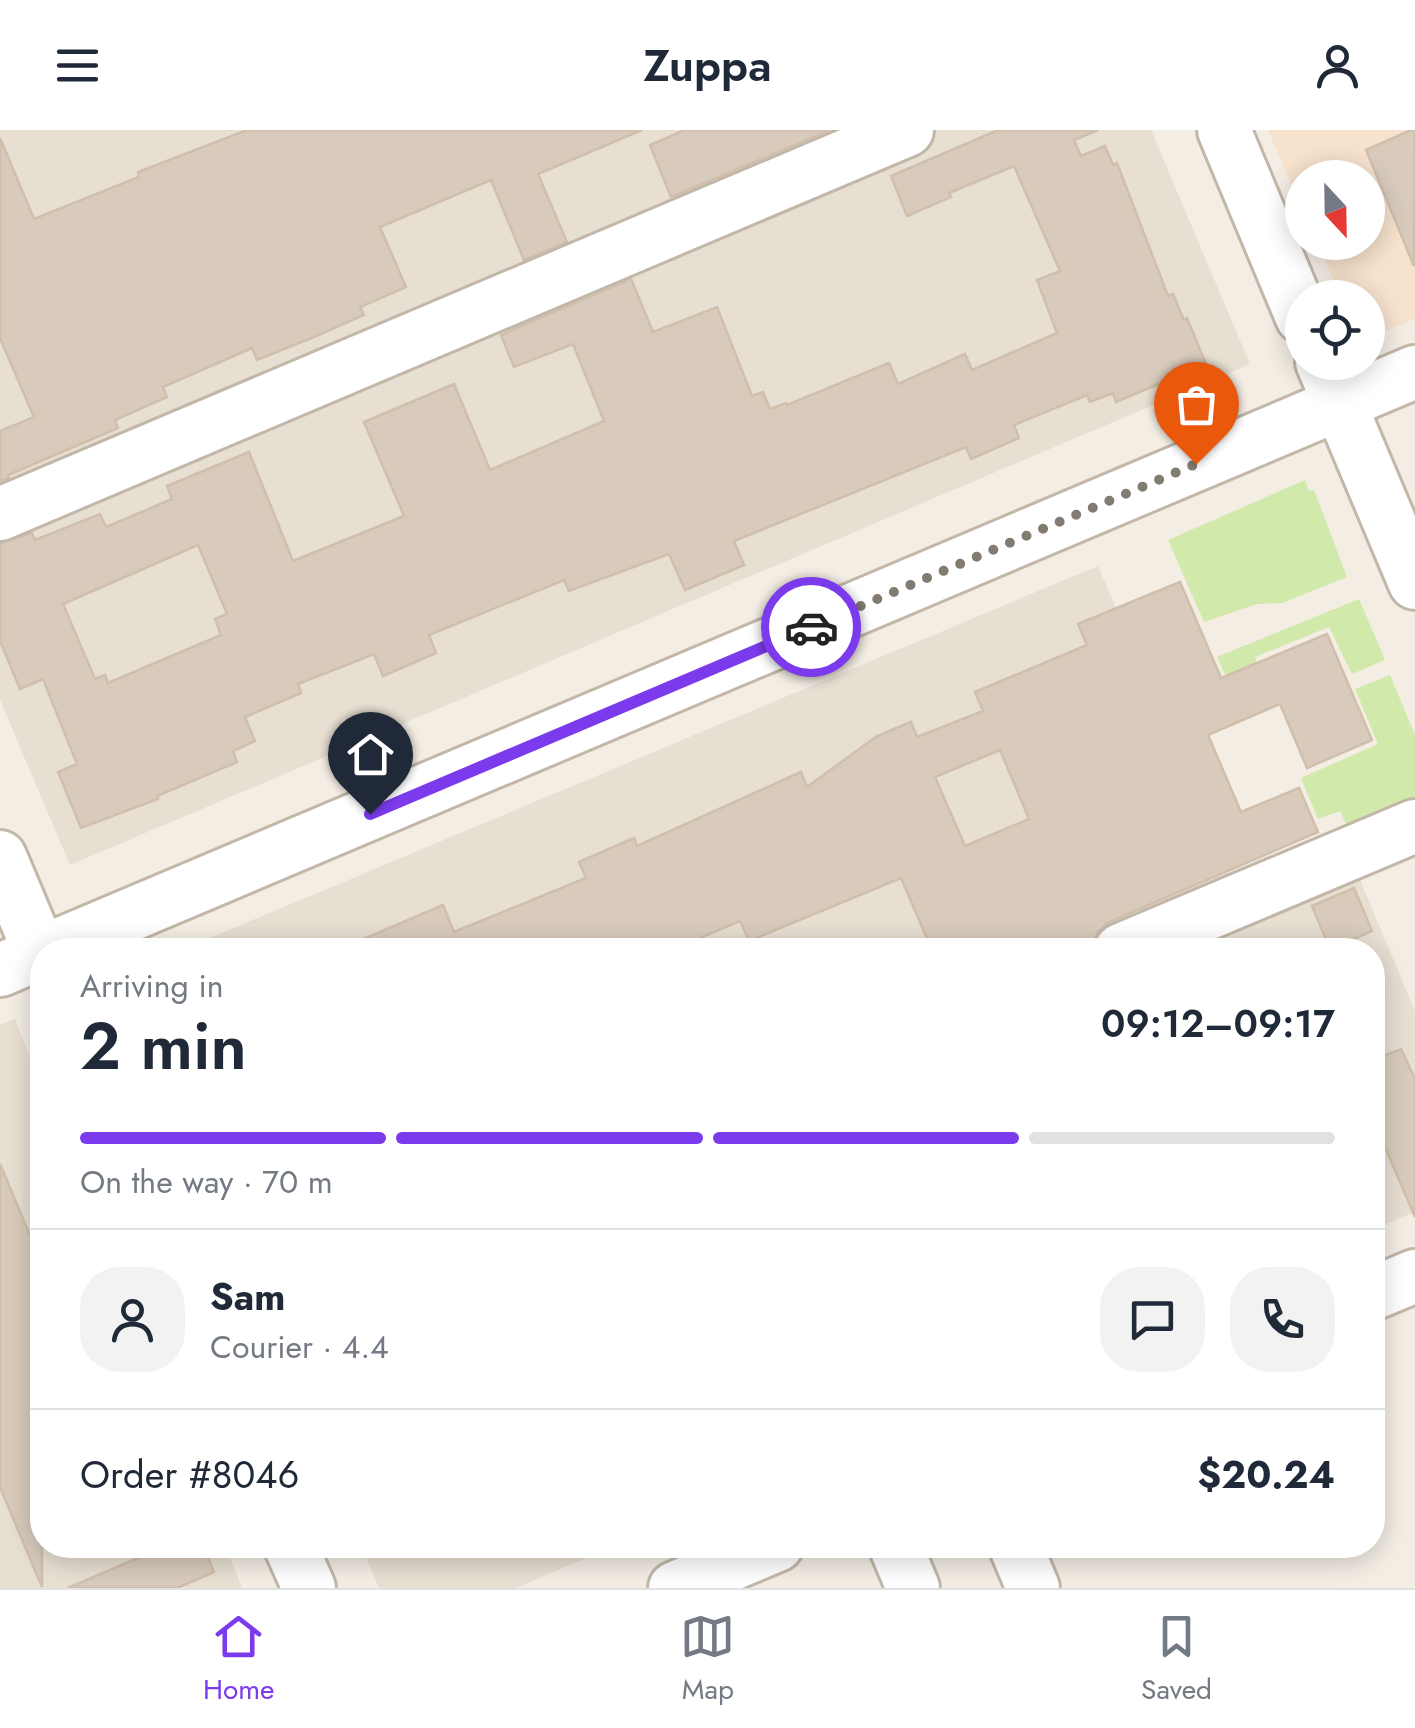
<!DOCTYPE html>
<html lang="en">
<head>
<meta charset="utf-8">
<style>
	body { margin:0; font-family:Jost,sans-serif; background:#f2f2f3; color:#1f2937; height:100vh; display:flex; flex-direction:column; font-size:38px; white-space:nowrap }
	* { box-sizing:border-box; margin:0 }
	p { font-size:32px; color:#747a83 }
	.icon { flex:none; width:55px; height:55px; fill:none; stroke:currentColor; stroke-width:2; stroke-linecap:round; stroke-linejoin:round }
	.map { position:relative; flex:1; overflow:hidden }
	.side { position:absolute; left:30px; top:808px; width:1355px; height:620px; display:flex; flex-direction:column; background:#fff; border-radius:40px; box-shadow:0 5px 25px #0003 }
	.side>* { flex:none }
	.needle { width:65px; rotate:158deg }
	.tools { position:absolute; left:1285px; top:30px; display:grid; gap:20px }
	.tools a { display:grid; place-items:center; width:100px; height:100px; border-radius:50%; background:#fff; box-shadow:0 5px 25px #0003; font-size:50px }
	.pin { position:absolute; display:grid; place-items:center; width:85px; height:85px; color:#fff; margin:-102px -42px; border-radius:50% 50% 50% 0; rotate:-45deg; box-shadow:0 0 10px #0007 }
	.pin .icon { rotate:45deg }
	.courier { position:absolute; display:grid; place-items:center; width:100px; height:100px; margin:-50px; border:8px solid #7c3aed; border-radius:50%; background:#fff; color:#222; box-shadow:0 2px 12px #0007 }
	.head em { font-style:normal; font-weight:600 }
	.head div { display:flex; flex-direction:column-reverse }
	.head { display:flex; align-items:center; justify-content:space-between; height:170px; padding:0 50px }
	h1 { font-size:65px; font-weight:600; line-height:75px }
	.bar { display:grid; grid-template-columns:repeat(4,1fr); gap:15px 10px; align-content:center; height:120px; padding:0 50px }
	.bar i { height:12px; border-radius:8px; background:#e0e1e3 }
	.bar .active { background:#7c3aed }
	.bar p { grid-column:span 4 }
	.line { display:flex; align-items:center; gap:25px; padding:0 50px; border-top:2px solid #e0e1e3 }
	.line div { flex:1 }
	.round { display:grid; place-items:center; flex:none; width:105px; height:105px; border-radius:40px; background:#f2f2f3 }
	header { display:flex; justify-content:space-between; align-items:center; height:130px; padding:0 50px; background:#fff; font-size:45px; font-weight:600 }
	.menu { display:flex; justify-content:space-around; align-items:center; height:140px; border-top:2px solid #e0e1e3; background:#fff; font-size:28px; color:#747a83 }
	.menu a { display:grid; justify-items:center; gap:5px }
	.menu .active { color:#7c3aed }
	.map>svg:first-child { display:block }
	.residential { fill:#e7dfd2 }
	.commercial { fill:#f6e2cd }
	.green { fill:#d1e9aa }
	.building { fill:#d8cbbc; stroke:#d0bfac; stroke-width:2.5; fill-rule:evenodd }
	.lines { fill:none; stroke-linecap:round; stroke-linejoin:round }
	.minor-casing { stroke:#c2b7a9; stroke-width:58 }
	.minor { stroke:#fff; stroke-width:52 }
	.done { stroke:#827b72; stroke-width:10; stroke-dasharray:0 18 }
	.route { stroke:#7c3aed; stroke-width:12 }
</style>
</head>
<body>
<header><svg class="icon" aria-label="menu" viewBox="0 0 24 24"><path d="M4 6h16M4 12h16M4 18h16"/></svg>Zuppa<svg class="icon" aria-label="person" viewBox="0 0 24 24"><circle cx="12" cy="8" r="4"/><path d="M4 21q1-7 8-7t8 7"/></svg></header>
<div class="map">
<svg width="1415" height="1458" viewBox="0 0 1415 1458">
	<rect width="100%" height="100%" fill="#f3ede4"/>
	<g class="residential">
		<polygon points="0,0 1151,0 1250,234 70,735 0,570"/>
		<polygon points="1098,436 1243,779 1353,733 1415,881 1415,1082 1373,1099 1372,820 181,820"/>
		<polygon points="15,889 42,958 42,1415 225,1415 242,1458 0,1458 0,895"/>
		<polygon points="361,1415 618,1415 516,1458 379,1458"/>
	</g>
	<polygon class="commercial" points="1268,0 1415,0 1415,189 1368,208 1368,168 1341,167 1317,113 1368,112 1368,48 1302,48 1302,79"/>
	<g class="green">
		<polygon points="1305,350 1309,361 1314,360 1347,447 1282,473 1257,474 1204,492 1168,410"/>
		<polygon points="1359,469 1385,530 1352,544 1329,497 1255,527 1270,563 1240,576 1217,527"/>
		<polygon points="1390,545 1415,605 1415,671 1349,700 1340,681 1318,689 1301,648 1378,614 1355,559"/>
	</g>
	<g class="building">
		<polygon points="247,0 642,0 538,44 567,112 524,130 491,50 380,97 406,157 360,177 364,185 314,207 257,230 252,218 163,257 167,267 115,290 118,298 8,345 9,348 0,351 0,301 34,287 0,208 0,8 34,89 139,47 138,42"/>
		<polygon points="685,0 830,0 671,67 650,15"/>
		<path d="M998,0H1098L1074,10L1081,26L1105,16L1113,35L1117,33L1168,166L1173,164L1184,190L1187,188L1206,234L1116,272L1113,263L1090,272L1087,265L1014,295L1019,308L971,329L966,317L734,411L744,435L685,460L669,424L569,461L564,450L429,505L436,523L383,546L374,524L298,554L301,563L245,587L255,611L233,621L237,632L157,666L158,669L81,698L58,642L77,634L43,549L20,559L0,511V413L32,403L35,410L100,384L106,397L172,369L167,356L249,322L293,431L404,386L364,292L454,254L490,340L604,291L573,214L514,237L501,205L631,149L653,202L717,177L752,266L763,262L770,279L786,273L787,275L889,233L898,254L965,224L972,240L1057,203L1037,150L1060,141L1014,36L949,63L951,67L907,86L891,46ZM198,415L227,484L215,489L221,505L108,553L105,545L95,549L63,474Z"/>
		<polygon points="1411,0 1415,0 1414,136 1366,20"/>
		<path d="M1180,452L1221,548L1327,504L1372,610L1307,638L1280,574L1208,605L1241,682L1299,658L1318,702L1109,792L1097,803L1092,820H932L901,748L749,811L740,791L672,820H338L443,775L454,802L586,748L579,732L634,708L637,716L801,642L807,657L877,606L911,592L917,607L983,581L975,562L1087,515L1078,494ZM1000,620L1029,689L965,716L935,647Z"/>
		<polygon points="1354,758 1372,801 1330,819 1312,776"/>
		<polygon points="1401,919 1415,949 1415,1087 1372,987 1372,930"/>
		<polygon points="0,1034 42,1134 42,1457 0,1357"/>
		<polygon points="168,1415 203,1415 214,1442 177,1458 68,1458"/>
	</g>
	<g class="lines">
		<defs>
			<g id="minor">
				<polyline points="1224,0 1302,187"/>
				<polyline points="1322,232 1415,453"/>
				<polyline points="0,384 907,0"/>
				<polyline points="0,727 42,827"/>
				<polyline points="47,820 1415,242"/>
				<polyline points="1121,820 1415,696"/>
				<polyline points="0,840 42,822"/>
				<polyline points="1372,1164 1415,1146"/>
				<polyline points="290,1415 309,1458"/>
				<polyline points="895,1415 913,1458"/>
				<polyline points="1015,1415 1033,1458"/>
				<polyline points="675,1458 777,1415"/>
			</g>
		</defs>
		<use href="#minor" class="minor-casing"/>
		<use href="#minor" class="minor"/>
	</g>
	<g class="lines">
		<polyline class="done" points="811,497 1196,334"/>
		<polyline class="route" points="370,684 811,497"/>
	</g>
</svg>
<div class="tools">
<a><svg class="needle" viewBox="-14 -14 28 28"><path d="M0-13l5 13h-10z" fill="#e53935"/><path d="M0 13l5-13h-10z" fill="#747a83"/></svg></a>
<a><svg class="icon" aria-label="locate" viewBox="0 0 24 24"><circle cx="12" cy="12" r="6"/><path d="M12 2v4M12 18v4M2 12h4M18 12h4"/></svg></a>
</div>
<div class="pin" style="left:1196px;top:334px;background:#ea580c"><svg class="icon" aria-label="bag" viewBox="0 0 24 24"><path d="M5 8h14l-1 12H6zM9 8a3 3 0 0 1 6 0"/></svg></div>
<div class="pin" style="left:370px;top:684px;background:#1f2937"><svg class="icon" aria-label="home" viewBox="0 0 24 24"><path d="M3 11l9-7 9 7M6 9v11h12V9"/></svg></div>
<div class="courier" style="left:811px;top:497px"><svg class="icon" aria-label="car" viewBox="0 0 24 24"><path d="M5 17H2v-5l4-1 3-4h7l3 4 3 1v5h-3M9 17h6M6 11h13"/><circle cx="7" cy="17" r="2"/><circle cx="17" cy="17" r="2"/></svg></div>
<section class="side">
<div class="head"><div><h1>2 min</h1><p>Arriving in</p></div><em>09:12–09:17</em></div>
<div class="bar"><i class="active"></i><i class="active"></i><i class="active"></i><i></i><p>On the way · 70 m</p></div>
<div class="line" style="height:180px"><a class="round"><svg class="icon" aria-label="person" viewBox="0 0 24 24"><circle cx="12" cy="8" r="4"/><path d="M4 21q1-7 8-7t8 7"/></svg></a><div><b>Sam</b><p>Courier · 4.4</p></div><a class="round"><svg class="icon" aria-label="chat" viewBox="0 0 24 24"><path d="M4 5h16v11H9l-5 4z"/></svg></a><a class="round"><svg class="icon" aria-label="phone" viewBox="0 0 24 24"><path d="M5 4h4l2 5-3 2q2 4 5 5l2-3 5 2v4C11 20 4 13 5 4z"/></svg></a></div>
<div class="line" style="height:130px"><div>Order #8046</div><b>$20.24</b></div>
</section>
</div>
<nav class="menu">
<a class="active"><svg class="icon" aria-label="home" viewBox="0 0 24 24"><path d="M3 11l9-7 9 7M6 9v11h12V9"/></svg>Home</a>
<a><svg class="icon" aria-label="map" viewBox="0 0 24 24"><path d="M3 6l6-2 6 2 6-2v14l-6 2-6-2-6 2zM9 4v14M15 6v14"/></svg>Map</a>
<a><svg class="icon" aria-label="saved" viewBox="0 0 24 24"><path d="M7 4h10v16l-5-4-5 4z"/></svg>Saved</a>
</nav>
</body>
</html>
